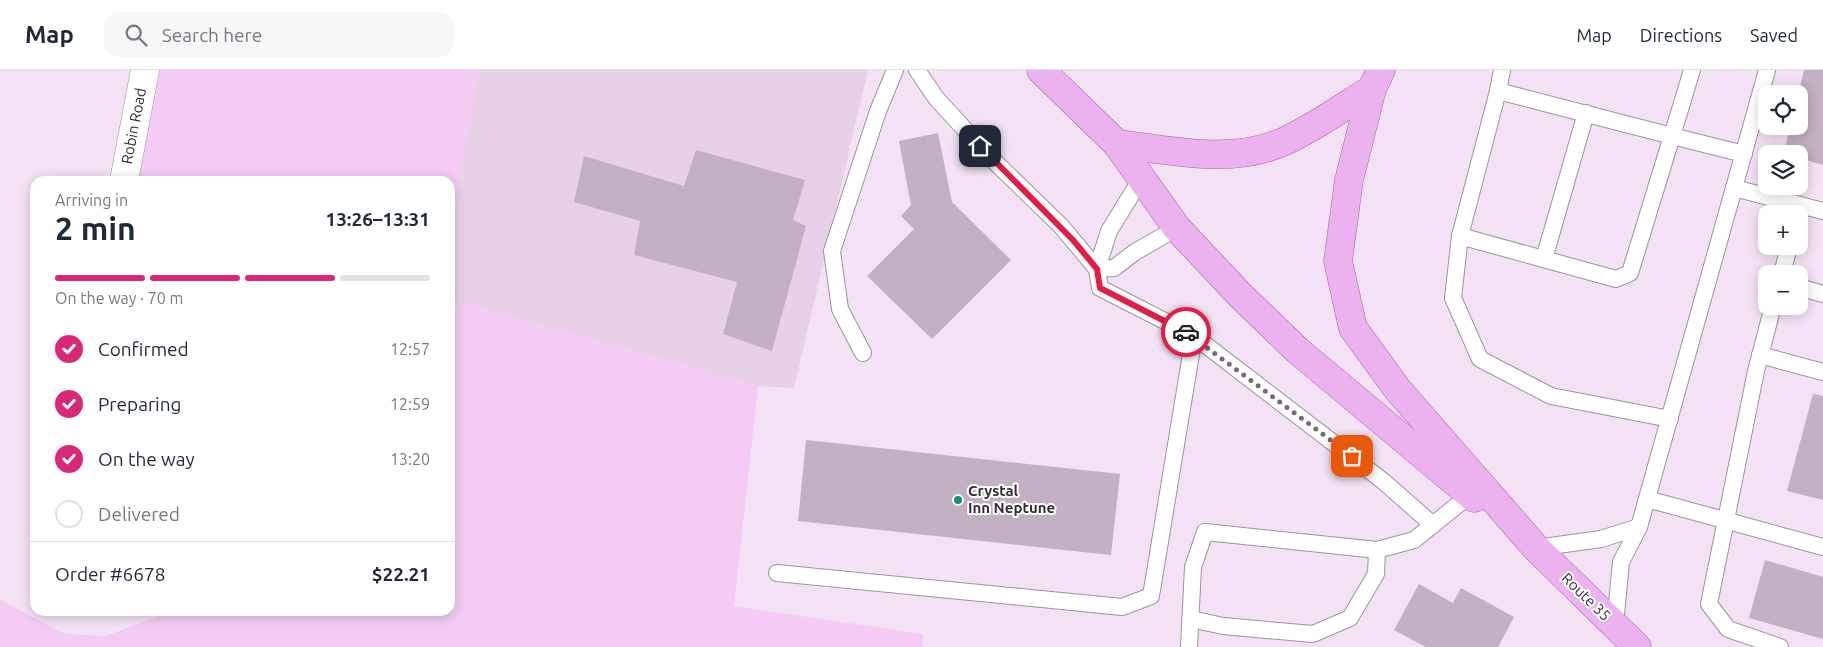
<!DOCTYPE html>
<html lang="en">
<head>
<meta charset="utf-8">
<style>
	body { margin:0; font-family:Ubuntu,sans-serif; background:#f6f6f7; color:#1f2937; height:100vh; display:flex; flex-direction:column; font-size:19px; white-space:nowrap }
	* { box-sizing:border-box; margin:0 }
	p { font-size:16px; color:#747a83 }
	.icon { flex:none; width:28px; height:28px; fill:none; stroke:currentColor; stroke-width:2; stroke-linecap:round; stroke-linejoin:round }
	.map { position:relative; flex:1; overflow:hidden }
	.side { position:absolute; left:30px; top:106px; width:425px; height:440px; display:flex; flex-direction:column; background:#fff; border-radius:15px; box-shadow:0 2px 12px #0003 }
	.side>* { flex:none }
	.controls { position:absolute; left:1758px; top:15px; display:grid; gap:10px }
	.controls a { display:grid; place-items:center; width:50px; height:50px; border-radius:10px; background:#fff; box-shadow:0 2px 12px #0003; font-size:25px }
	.pin { position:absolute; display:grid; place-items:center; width:42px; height:42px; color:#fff; margin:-21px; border-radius:10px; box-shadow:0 2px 8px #0006 }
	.courier { position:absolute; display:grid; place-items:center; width:50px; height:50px; margin:-25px; border:4px solid #e11d48; border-radius:50%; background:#fff; color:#222; box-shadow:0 1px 6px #0007 }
	.head em { font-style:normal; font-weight:600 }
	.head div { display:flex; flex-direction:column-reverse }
	.head { display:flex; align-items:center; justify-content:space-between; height:85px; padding:0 25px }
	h1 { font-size:32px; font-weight:600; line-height:38px }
	.bar { display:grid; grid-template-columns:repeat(4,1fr); gap:8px 5px; align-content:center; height:60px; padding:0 25px }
	.bar i { height:6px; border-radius:4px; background:#e0e1e3 }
	.bar .selected { background:#db2777 }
	.bar p { grid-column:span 4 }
	.line { display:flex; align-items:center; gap:12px; padding:0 25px; border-top:1px solid #e0e1e3 }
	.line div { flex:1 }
	ol { padding:0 25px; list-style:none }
	li { display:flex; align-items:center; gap:15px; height:55px }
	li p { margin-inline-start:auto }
	li .icon { padding:5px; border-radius:50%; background:#db2777; color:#fff; stroke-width:4 }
	li:last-child { color:#747a83 }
	li i { width:28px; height:28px; border:2px solid #e0e1e3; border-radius:50% }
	header { display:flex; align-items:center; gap:30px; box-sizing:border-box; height:70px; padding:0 25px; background:#fff; border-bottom:1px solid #e0e1e3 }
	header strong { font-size:24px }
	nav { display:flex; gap:28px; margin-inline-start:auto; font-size:18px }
	.search { width:350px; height:45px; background:#f6f6f7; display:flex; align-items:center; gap:12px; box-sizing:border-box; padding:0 18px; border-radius:15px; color:#747a83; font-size:19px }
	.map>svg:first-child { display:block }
	.built { fill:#e7d1e7 }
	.green { fill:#f3cbf5 }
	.building { fill:#c1b1c2 }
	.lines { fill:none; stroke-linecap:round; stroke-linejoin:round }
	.service-casing { stroke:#a191a1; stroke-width:18 }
	.minor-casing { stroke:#a191a1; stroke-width:29 }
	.primary-casing { stroke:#a262a6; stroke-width:29 }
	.service { stroke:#fff; stroke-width:16 }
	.minor { stroke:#fff; stroke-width:28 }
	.primary { stroke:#ebb2ef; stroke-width:28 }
	.done { stroke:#766c77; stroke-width:5; stroke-dasharray:0 9 }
	.route { stroke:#e11d48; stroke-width:6 }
	.poi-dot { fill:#139279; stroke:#fff; stroke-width:2 }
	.labels { text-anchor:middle; stroke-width:4; stroke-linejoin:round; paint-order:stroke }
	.street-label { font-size:15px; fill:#332c33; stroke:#fff }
	.poi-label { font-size:15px; font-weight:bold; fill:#332c33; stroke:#fff; text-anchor:start }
</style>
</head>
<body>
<header>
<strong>Map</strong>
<div class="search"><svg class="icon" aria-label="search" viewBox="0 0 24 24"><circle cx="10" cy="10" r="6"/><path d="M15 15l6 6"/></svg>Search here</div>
<nav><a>Map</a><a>Directions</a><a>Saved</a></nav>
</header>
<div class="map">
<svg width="1823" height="577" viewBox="0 0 1823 577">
	<rect width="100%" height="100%" fill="#f3e2f4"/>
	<polygon class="built" points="478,0 868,0 794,318 758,316 450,229 450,167"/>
	<g class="green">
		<polygon points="137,0 478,0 450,167 450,111 119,111"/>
		<polygon points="450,229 758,316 734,536 923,564 922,577 0,577 0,530 65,564 106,566 172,541 450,541"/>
	</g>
	<g class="building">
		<polygon points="1804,0 1823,0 1823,95 1799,88 1799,84 1784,83 1790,56 1799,56 1798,24"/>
		<polygon points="938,63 952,132 1011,190 932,269 867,206 914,159 901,146 911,135 899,71"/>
		<polygon points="696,80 805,110 793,150 806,156 772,281 723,264 737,212 634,185 640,151 574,132 584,86 684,116"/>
		<polygon points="1813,324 1823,326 1823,430 1787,421"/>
		<polygon points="806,370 1120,404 1111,485 798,451"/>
		<polygon points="1765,490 1823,507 1823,569 1749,548"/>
		<polygon points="1419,514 1453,533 1461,518 1514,547 1498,577 1426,577 1394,560"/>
	</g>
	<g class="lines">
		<defs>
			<g id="service">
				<polyline points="917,0 936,28 991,88 1061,156 1097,199 1100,218 1194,266"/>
				<polyline points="1498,21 1502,0"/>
				<polyline points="1141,109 1109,161 1097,199 1114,198 1135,182 1177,158"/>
				<polyline points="1734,118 1823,141"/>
				<polyline points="1460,166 1498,21 1672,66 1692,0"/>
				<polyline points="1544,189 1586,43"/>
				<polyline points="1782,204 1789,176"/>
				<polyline points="1799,217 1823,224"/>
				<polyline points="1773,236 1756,301 1709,534 1728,559 1780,577"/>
				<polyline points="863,283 840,239 832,181 878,41 895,0"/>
				<polyline points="1760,285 1823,302"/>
				<polyline points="1670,349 1551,326 1480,289 1453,228 1460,166 1616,209 1630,203 1672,66 1744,84"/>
				<polyline points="1647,429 1823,477"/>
				<polyline points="1536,478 1601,469 1639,457"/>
				<polyline points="777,503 1122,537 1151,526 1194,266 1383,411 1433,455"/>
				<polyline points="1191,549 1223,556 1313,564 1350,548 1376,504 1377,480"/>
				<polyline points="1615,555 1621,492 1639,457 1767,0"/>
				<polyline points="1189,577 1193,497 1205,462 1377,480 1414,470 1470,425"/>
			</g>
			<polyline id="minor" points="124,111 145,0"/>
			<g id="primary">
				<polyline points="1041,0 1117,74 1177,158 1240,225 1297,280 1474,428"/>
				<polyline points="1381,0 1372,19 1349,110 1338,191 1353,258 1398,320 1536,478 1637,577"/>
				<path d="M1117,74C1171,80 1230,95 1283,72C1314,58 1343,37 1372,19"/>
			</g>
		</defs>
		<use href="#service" class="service-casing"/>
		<use href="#minor" class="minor-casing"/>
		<use href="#primary" class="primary-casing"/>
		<use href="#service" class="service"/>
		<use href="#minor" class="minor"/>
		<use href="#primary" class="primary"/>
	</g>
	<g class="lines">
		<polyline class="done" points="1186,262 1352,386"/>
		<polyline class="route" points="980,76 1073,170 1097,199 1100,218 1186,262"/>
	</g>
	<circle class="poi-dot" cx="958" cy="430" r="5"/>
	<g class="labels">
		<g class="street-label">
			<text transform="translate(134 56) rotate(-79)" y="5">Robin Road</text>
			<text transform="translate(1586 527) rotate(44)" y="5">Route 35</text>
		</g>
		<g class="poi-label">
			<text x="968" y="426">Crystal<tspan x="968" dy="17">Inn Neptune</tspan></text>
		</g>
	</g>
</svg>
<div class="controls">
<a><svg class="icon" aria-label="locate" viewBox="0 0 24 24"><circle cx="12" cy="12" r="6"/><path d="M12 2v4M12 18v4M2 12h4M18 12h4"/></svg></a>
<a><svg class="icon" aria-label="layers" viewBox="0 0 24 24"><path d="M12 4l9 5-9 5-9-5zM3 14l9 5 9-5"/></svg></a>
<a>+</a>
<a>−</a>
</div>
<div class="pin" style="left:1352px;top:386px;background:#ea580c"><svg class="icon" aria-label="bag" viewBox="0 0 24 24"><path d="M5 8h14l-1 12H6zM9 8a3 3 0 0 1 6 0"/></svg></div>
<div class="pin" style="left:980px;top:76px;background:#1f2937"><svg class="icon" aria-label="home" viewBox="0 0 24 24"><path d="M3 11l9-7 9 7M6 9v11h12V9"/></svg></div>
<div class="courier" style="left:1186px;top:262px"><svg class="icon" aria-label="car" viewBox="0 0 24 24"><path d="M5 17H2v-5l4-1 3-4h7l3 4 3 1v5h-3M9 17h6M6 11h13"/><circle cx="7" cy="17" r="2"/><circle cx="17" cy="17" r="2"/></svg></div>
<section class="side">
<div class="head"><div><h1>2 min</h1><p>Arriving in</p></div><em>13:26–13:31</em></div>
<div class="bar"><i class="selected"></i><i class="selected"></i><i class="selected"></i><i></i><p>On the way · 70 m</p></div>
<ol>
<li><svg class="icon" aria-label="check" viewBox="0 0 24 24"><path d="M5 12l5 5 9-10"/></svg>Confirmed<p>12:57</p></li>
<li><svg class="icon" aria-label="check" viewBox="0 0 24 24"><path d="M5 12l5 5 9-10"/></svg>Preparing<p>12:59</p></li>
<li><svg class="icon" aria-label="check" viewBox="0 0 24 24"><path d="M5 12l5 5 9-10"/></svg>On the way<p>13:20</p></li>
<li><i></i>Delivered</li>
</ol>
<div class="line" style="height:65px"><div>Order #6678</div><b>$22.21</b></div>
</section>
</div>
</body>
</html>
